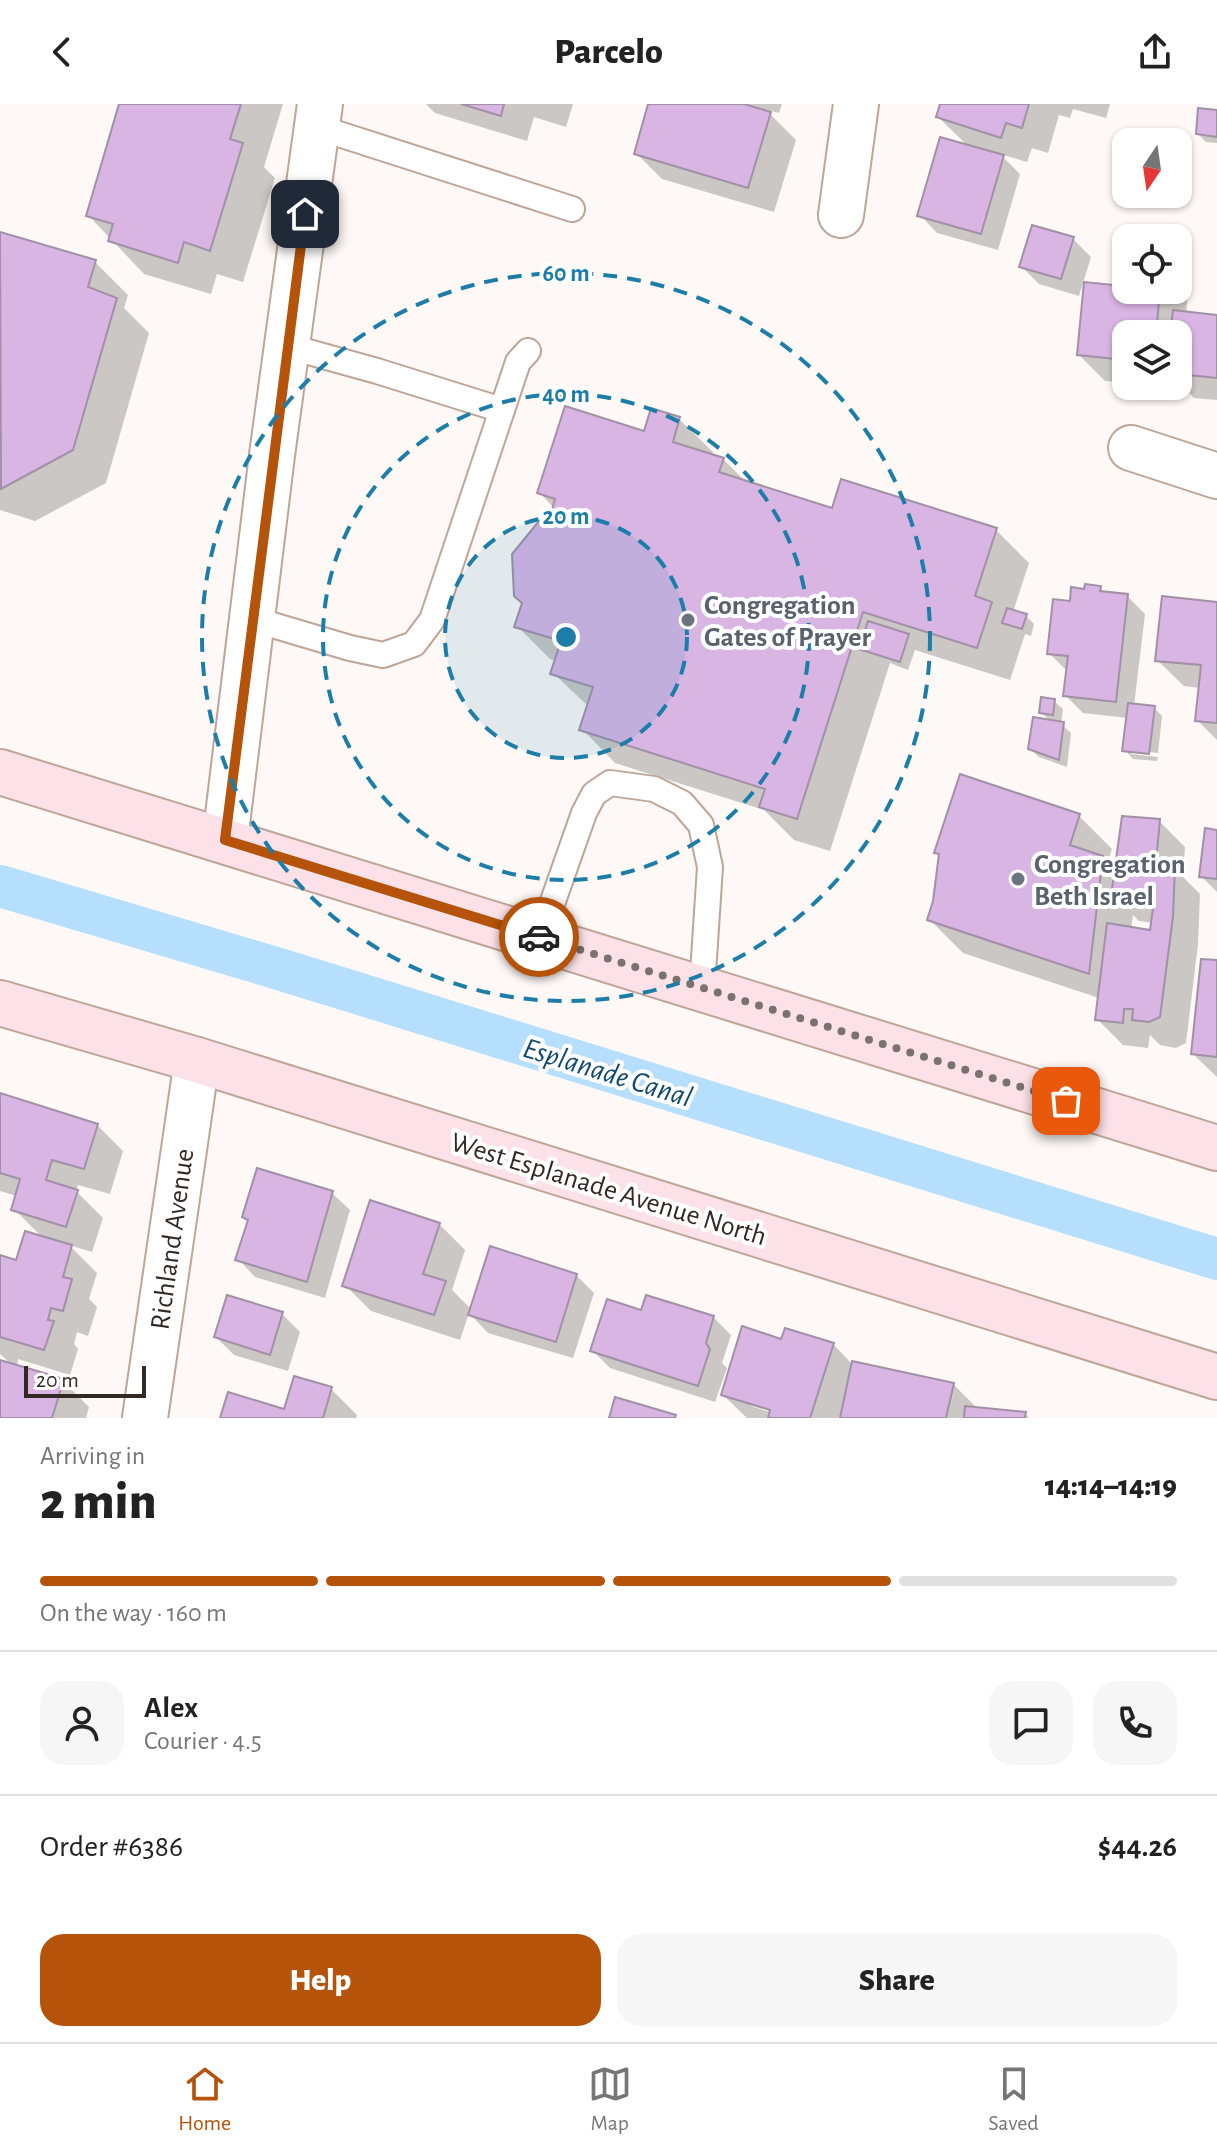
<!DOCTYPE html>
<html lang="en">
<head>
<meta charset="utf-8">
<style>
	body { margin:0; font-family:"Alegreya Sans",sans-serif; background:#f6f6f6; color:#222; height:100vh; display:flex; flex-direction:column; font-size:30px; white-space:nowrap }
	* { box-sizing:border-box; margin:0 }
	p { font-size:26px; color:#767676 }
	.icon { flex:none; width:44px; height:44px; fill:none; stroke:currentColor; stroke-width:2; stroke-linecap:round; stroke-linejoin:round }
	.map { position:relative; height:1314px; overflow:hidden }
	.sheet { display:flex; flex-direction:column; background:#fff; flex:1 }
	.sheet>* { flex:none }
	.needle { width:52px; rotate:193deg }
	.fabs { position:absolute; left:1112px; top:24px; display:grid; gap:16px }
	.fabs a { display:grid; place-items:center; width:80px; height:80px; border-radius:16px; background:#fff; box-shadow:0 2px 6px #0004; font-size:40px }
	.scale { position:absolute; left:24px; bottom:20px; width:122px; box-sizing:border-box; padding-left:8px; border:4px solid #332924; border-top:0; font-size:22px; line-height:28px; white-space:nowrap; color:#332924; -webkit-text-stroke:6px #fff; paint-order:stroke }
	.pin { position:absolute; display:grid; place-items:center; width:68px; height:68px; color:#fff; margin:-34px; border-radius:16px; box-shadow:0 4px 12px #0006 }
	.courier { position:absolute; display:grid; place-items:center; width:80px; height:80px; margin:-40px; border:6px solid #b45309; border-radius:50%; background:#fff; color:#222; box-shadow:0 2px 10px #0007 }
	.overview em { font-style:normal; font-weight:800 }
	.overview div { display:flex; flex-direction:column-reverse }
	.overview { display:flex; align-items:center; justify-content:space-between; height:136px; padding:0 40px }
	h1 { font-size:52px; font-weight:800; line-height:60px }
	.bar { display:grid; grid-template-columns:repeat(4,1fr); gap:12px 8px; align-content:center; height:96px; padding:0 40px }
	.bar i { height:10px; border-radius:6px; background:#e0e0e0 }
	.bar .on { background:#b45309 }
	.bar p { grid-column:span 4 }
	.line { display:flex; align-items:center; gap:20px; padding:0 40px; border-top:2px solid #e0e0e0 }
	.line div { flex:1 }
	.round { display:grid; place-items:center; flex:none; width:84px; height:84px; border-radius:24px; background:#f6f6f6 }
	.button { display:flex; gap:16px; margin-top:auto; padding:16px 40px }
	.button a { flex:1; height:92px; border-radius:24px; background:#b45309; color:#fff; font-size:32px; font-weight:800; line-height:92px; text-align:center }
	.button a+a { background:#f6f6f6; color:#222 }
	header { display:flex; justify-content:space-between; align-items:center; height:104px; padding:0 40px; background:#fff; font-size:36px; font-weight:800 }
	.tab-bar { display:flex; justify-content:space-around; align-items:center; height:112px; border-top:2px solid #e0e0e0; background:#fff; font-size:22px; color:#767676 }
	.tab-bar a { display:grid; justify-items:center; gap:4px }
	.tab-bar .on { color:#b45309 }
	.map>svg:first-child { display:block }
	.shadow { fill:#0003; fill-rule:evenodd }
	.lines { fill:none; stroke-linecap:round; stroke-linejoin:round }
	.canal { stroke:#b6defd; stroke-width:42 }
	.building { fill:#d9b5e4; stroke:#a190a6; stroke-width:2 }
	.lane-casing { stroke:#bfa598; stroke-width:28 }
	.street-casing { stroke:#bfa598; stroke-width:48 }
	.secondary-casing { stroke:#bfa598; stroke-width:48 }
	.lane { stroke:#fff; stroke-width:24 }
	.street { stroke:#fff; stroke-width:44 }
	.secondary { stroke:#fce2e8; stroke-width:44 }
	.done { stroke:#7a726e; stroke-width:8; stroke-dasharray:0 14.4 }
	.route { stroke:#b45309; stroke-width:10 }
	.ring { fill:none; stroke:#1c7da9; stroke-width:4; stroke-dasharray:14 10 }
	.worship-dot { fill:#6b7280; stroke:#fff; stroke-width:3 }
	.labels { text-anchor:middle; stroke-width:8; stroke-linejoin:round; paint-order:stroke }
	.worship-label { font-size:28px; font-weight:bold; fill:#5b616d; stroke:#fff; text-anchor:start }
	.street-label { font-size:28px; fill:#332924; stroke:#fff }
	.water-label { font-size:30px; font-style:italic; fill:#0f496e; stroke:#fff }
	.centre { fill:#1c7da9; stroke:#fff; stroke-width:4 }
	.ring-label { font-size:24px; text-anchor:middle; font-weight:bold; fill:#1c7da9; stroke:#fff; stroke-width:8; stroke-linejoin:round; paint-order:stroke }
</style>
</head>
<body>
<header><svg class="icon" aria-label="back" viewBox="0 0 24 24"><path d="M15 5l-7 7 7 7"/></svg>Parcelo<svg class="icon" aria-label="share" viewBox="0 0 24 24"><path d="M12 15V3M7 8l5-5 5 5M5 13v7h14v-7"/></svg></header>
<div class="map">
<svg width="1217" height="1314" viewBox="0 0 1217 1314">
	<rect width="100%" height="100%" fill="#fef9f6"/>
	<g class="shadow">
		<polygon points="121,0 283,0 264,63 275,74 243,178 217,170 211,190 144,170 88,111"/>
		<polygon points="426,0 573,0 566,23 534,13 527,37 435,9"/>
		<polygon points="650,0 782,0 779,9 765,5 796,36 774,108 662,75 636,49"/>
		<polygon points="942,0 1110,0 1106,14 1073,5 1070,14 1059,11 1048,49 1032,44 1027,58 1000,50 1020,70 998,146 937,129 920,111 969,43 938,13"/>
		<polygon points="1217,8 1217,39 1206,38 1198,30"/>
		<polygon points="0,130 95,158 128,191 124,204 149,229 106,379 35,417 0,406"/>
		<polygon points="1073,135 1091,153 1079,192 1039,180 1021,162"/>
		<polygon points="1178,142 1191,155 1186,210 1217,213 1217,296 1194,294 1179,279 1179,284 1156,282 1178,282 1178,230 1126,230 1126,279 1105,277 1079,251 1126,183 1126,186 1178,186"/>
		<polygon points="679,315 713,348 712,352 723,355 747,379 833,407 996,426 1029,459 1013,508 1026,512 1034,520 1031,532 1025,530 1010,576 915,546 908,566 890,559 830,747 794,736 764,706 615,659 582,625 589,603 553,569 556,557 550,555 517,522 554,404 539,388 645,330"/>
		<polygon points="1100,484 1106,490 1127,492 1145,510 1134,602 1154,604 1162,612 1158,649 1131,646 1131,650 1158,653 1157,657 1133,655 1125,646 1128,614 1083,609 1065,591 1068,568 1049,549 1072,499"/>
		<polygon points="1217,500 1217,636 1197,616 1200,584 1184,582 1157,556"/>
		<polygon points="1054,597 1063,605 1061,620 1071,629 1067,663 1039,653 1030,644 1051,618 1041,608"/>
		<path d="M1079,712L1112,745L1107,760L1116,768L1159,717L1185,743L1183,773L1200,790L1198,840L1186,939L1176,944L1160,941L1150,931L1148,944L1123,941L1097,915L1099,894L963,849L930,816L935,797L941,753L937,749ZM1133,811L1139,817L1153,819L1151,828L1131,825Z"/>
		<polygon points="1217,728 1217,788 1201,772"/>
		<polygon points="1217,858 1217,973 1193,950"/>
		<polygon points="0,991 97,1021 123,1047 110,1090 78,1081 76,1087 103,1114 92,1148 69,1141 97,1169 89,1195 97,1203 88,1232 77,1228 74,1240 78,1245 70,1271 18,1255 17,1263 63,1277 89,1303 86,1314 0,1314 0,1258 13,1262 0,1250 0,1153 17,1159 43,1134 14,1105 17,1092 0,1087"/>
		<polygon points="332,1089 350,1106 325,1194 255,1173 238,1155 249,1119 244,1113"/>
		<polygon points="439,1120 465,1146 452,1186 472,1206 576,1171 594,1189 573,1254 488,1229 469,1209 460,1236 371,1207 345,1181"/>
		<polygon points="642,1209 713,1213 731,1231 722,1259 727,1264 715,1298 610,1264 593,1247"/>
		<polygon points="282,1210 300,1228 288,1267 234,1251 216,1233"/>
		<path d="M783,1237L833,1240L853,1261L953,1280L978,1305L1025,1310L1029,1314H747L723,1291ZM751,1298L780,1307L779,1311L751,1302Z"/>
		<polygon points="331,1285 357,1311 356,1314 223,1314 285,1307"/>
	</g>
	<g class="lines">
		<polyline class="canal" points="0,782 279,865 1217,1155"/>
	</g>
	<g class="building">
		<polygon points="119,0 241,0 230,35 243,39 210,147 184,138 178,159 108,137 113,120 86,112"/>
		<polygon points="461,0 504,0 501,12"/>
		<polygon points="648,0 744,0 771,8 748,84 634,50"/>
		<polygon points="940,0 1029,0 1022,24 1006,19 1001,34 936,13"/>
		<polygon points="1198,4 1217,6 1217,33 1196,30"/>
		<polygon points="1127,26 1149,29 1147,38 1126,38 1126,51 1124,51"/>
		<polygon points="940,33 1004,51 981,130 917,112"/>
		<polygon points="1032,121 1074,133 1061,175 1019,163"/>
		<polygon points="1130,123 1166,127 1166,134 1129,134"/>
		<polygon points="0,128 96,156 88,183 117,194 73,346 1,385"/>
		<polygon points="1126,163 1126,186 1160,186 1156,230 1126,230 1126,256 1077,251 1084,178 1124,182"/>
		<polygon points="1173,206 1217,211 1217,274 1178,270 1178,230 1170,230"/>
		<polygon points="565,302 644,327 651,304 680,313 673,338 724,354 719,368 832,404 841,375 997,424 975,492 992,498 977,544 863,508 797,715 759,703 765,685 579,626 593,583 550,570 561,537 514,523 522,499 514,492 512,450 539,417 549,416 555,395 537,389"/>
		<polygon points="1085,480 1101,482 1100,487 1128,490 1116,598 1063,592 1068,552 1047,550 1053,495 1070,497 1071,483 1084,485"/>
		<polygon points="1162,492 1217,498 1217,619 1195,617 1201,561 1155,557"/>
		<polygon points="1007,504 1027,510 1022,525 1002,519"/>
		<polygon points="868,517 909,530 900,558 859,545"/>
		<polygon points="1041,593 1055,595 1053,611 1039,609"/>
		<polygon points="1128,599 1155,602 1149,650 1122,647"/>
		<polygon points="1033,613 1064,618 1059,656 1028,645"/>
		<polygon points="960,670 1080,710 1070,741 1103,752 1089,870 927,816 933,797 939,750 934,749"/>
		<polygon points="1122,712 1160,715 1156,759 1175,762 1173,813 1160,913 1149,918 1132,916 1133,905 1124,905 1123,919 1095,916 1107,819 1150,826 1154,797 1111,792"/>
		<polygon points="1205,724 1217,726 1217,775 1199,773"/>
		<polygon points="1201,855 1217,856 1217,953 1191,950"/>
		<polygon points="0,989 98,1020 84,1065 52,1056 46,1076 78,1086 66,1123 11,1106 20,1075 0,1069"/>
		<polygon points="257,1064 333,1087 307,1178 235,1156 248,1116 242,1113"/>
		<polygon points="370,1096 440,1119 423,1170 446,1177 434,1211 342,1182"/>
		<polygon points="25,1127 72,1141 63,1173 72,1175 63,1207 51,1204 48,1216 54,1217 44,1246 0,1233 0,1151 16,1156"/>
		<polygon points="490,1142 577,1170 556,1238 468,1211"/>
		<polygon points="227,1191 283,1208 270,1251 214,1233"/>
		<polygon points="646,1191 714,1212 706,1239 710,1245 698,1282 590,1247 607,1195 641,1206"/>
		<polygon points="742,1222 781,1235 785,1224 834,1239 810,1314 768,1314 770,1306 721,1291"/>
		<polygon points="0,1256 64,1275 52,1314 0,1314"/>
		<polygon points="852,1257 954,1279 946,1314 840,1314"/>
		<polygon points="294,1272 332,1283 323,1314 220,1314 228,1288 284,1305"/>
		<polygon points="615,1293 676,1311 675,1314 609,1314"/>
		<polygon points="965,1302 1026,1308 1025,1314 964,1314"/>
	</g>
	<g class="lines">
		<defs>
			<g id="lane">
				<polyline points="317,23 572,105"/>
				<polyline points="287,242 377,267 502,306"/>
				<polyline points="252,515 350,544 383,551 414,540 432,516 518,258 528,247"/>
				<polyline points="540,834 584,709 594,690 610,679 654,685 682,699 701,721 710,763 702,884"/>
			</g>
			<g id="street">
				<polyline points="841,111 856,0"/>
				<polyline points="1131,344 1217,372"/>
				<polyline points="225,736 272,351 320,0"/>
				<polyline points="145,1314 197,956"/>
			</g>
			<g id="secondary">
				<polyline points="0,668 1217,1044"/>
				<polyline points="0,899 197,956 1217,1273"/>
			</g>
		</defs>
		<use href="#lane" class="lane-casing"/>
		<use href="#street" class="street-casing"/>
		<use href="#secondary" class="secondary-casing"/>
		<use href="#lane" class="lane"/>
		<use href="#street" class="street"/>
		<use href="#secondary" class="secondary"/>
	</g>
	<g class="lines">
		<polyline class="done" points="539,833 1066,997"/>
		<polyline class="route" points="305,110 225,736 539,833"/>
	</g>
	<circle cx="566" cy="533" r="121" fill="#1c7da9" fill-opacity=".12"/>
	<g class="ring">
		<circle cx="566" cy="533" r="121"/>
		<circle cx="566" cy="533" r="243"/>
		<circle cx="566" cy="533" r="364"/>
	</g>
	<g class="worship-dot">
		<circle cx="688" cy="516" r="8"/>
		<circle cx="1018" cy="775" r="8"/>
	</g>
	<g class="labels">
		<g class="worship-label">
			<text x="704" y="510">Congregation<tspan x="704" dy="32">Gates of Prayer</tspan></text>
			<text x="1034" y="769">Congregation<tspan x="1034" dy="32">Beth Israel</tspan></text>
		</g>
		<g class="street-label">
			<text transform="translate(609 1084) rotate(17)" y="10">West Esplanade Avenue North</text>
			<text transform="translate(171 1135) rotate(-82)" y="10">Richland Avenue</text>
		</g>
		<g class="water-label">
			<text transform="translate(608 968) rotate(17)" y="10">Esplanade Canal</text>
		</g>
	</g>
	<circle cx="566" cy="533" r="12" class="centre"/>
	<g class="ring-label">
		<text x="566" y="177">60 m</text>
		<text x="566" y="298">40 m</text>
		<text x="566" y="420">20 m</text>
	</g>
</svg>
<div class="fabs">
<a><svg class="needle" viewBox="-14 -14 28 28"><path d="M0-13l5 13h-10z" fill="#e53935"/><path d="M0 13l5-13h-10z" fill="#767676"/></svg></a>
<a><svg class="icon" aria-label="locate" viewBox="0 0 24 24"><circle cx="12" cy="12" r="6"/><path d="M12 2v4M12 18v4M2 12h4M18 12h4"/></svg></a>
<a><svg class="icon" aria-label="layers" viewBox="0 0 24 24"><path d="M12 4l9 5-9 5-9-5zM3 14l9 5 9-5"/></svg></a>
</div>
<div class="scale">20 m</div>
<div class="pin" style="left:1066px;top:997px;background:#ea580c"><svg class="icon" aria-label="bag" viewBox="0 0 24 24"><path d="M5 8h14l-1 12H6zM9 8a3 3 0 0 1 6 0"/></svg></div>
<div class="pin" style="left:305px;top:110px;background:#1f2937"><svg class="icon" aria-label="home" viewBox="0 0 24 24"><path d="M3 11l9-7 9 7M6 9v11h12V9"/></svg></div>
<div class="courier" style="left:539px;top:833px"><svg class="icon" aria-label="car" viewBox="0 0 24 24"><path d="M5 17H2v-5l4-1 3-4h7l3 4 3 1v5h-3M9 17h6M6 11h13"/><circle cx="7" cy="17" r="2"/><circle cx="17" cy="17" r="2"/></svg></div>
</div>
<section class="sheet">
<div class="overview"><div><h1>2 min</h1><p>Arriving in</p></div><em>14:14–14:19</em></div>
<div class="bar"><i class="on"></i><i class="on"></i><i class="on"></i><i></i><p>On the way · 160 m</p></div>
<div class="line" style="height:144px"><a class="round"><svg class="icon" aria-label="person" viewBox="0 0 24 24"><circle cx="12" cy="8" r="4"/><path d="M4 21q1-7 8-7t8 7"/></svg></a><div><b>Alex</b><p>Courier · 4.5</p></div><a class="round"><svg class="icon" aria-label="chat" viewBox="0 0 24 24"><path d="M4 5h16v11H9l-5 4z"/></svg></a><a class="round"><svg class="icon" aria-label="phone" viewBox="0 0 24 24"><path d="M5 4h4l2 5-3 2q2 4 5 5l2-3 5 2v4C11 20 4 13 5 4z"/></svg></a></div>
<div class="line" style="height:104px"><div>Order #6386</div><b>$44.26</b></div>
<div class="button"><a>Help</a><a>Share</a></div>
</section>
<nav class="tab-bar">
<a class="on"><svg class="icon" aria-label="home" viewBox="0 0 24 24"><path d="M3 11l9-7 9 7M6 9v11h12V9"/></svg>Home</a>
<a><svg class="icon" aria-label="map" viewBox="0 0 24 24"><path d="M3 6l6-2 6 2 6-2v14l-6 2-6-2-6 2zM9 4v14M15 6v14"/></svg>Map</a>
<a><svg class="icon" aria-label="saved" viewBox="0 0 24 24"><path d="M7 4h10v16l-5-4-5 4z"/></svg>Saved</a>
</nav>
</body>
</html>
